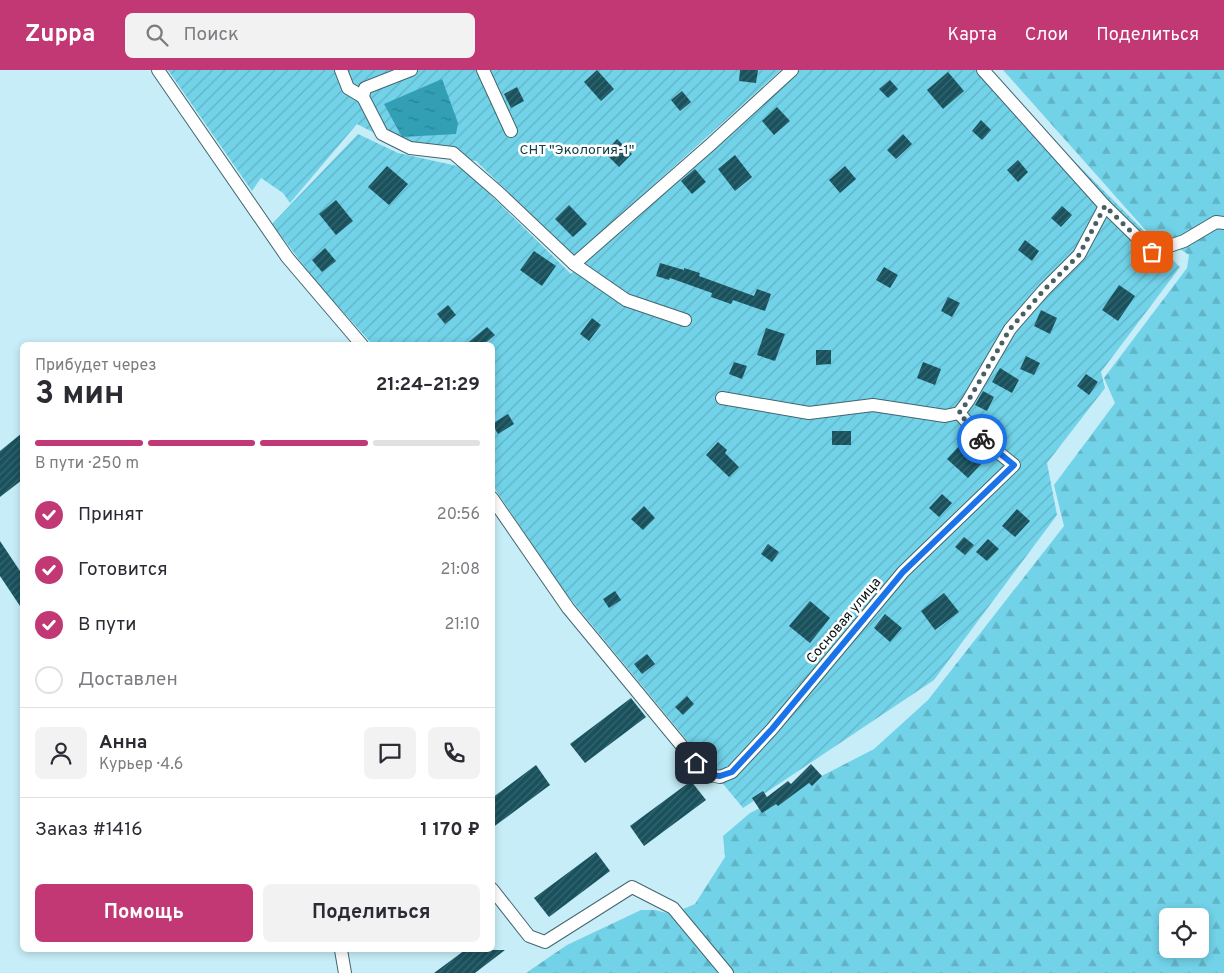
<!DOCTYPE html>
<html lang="ru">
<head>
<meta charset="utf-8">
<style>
	body { margin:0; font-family:Overpass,sans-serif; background:#f2f2f3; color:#2b2b33; height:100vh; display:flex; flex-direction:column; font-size:19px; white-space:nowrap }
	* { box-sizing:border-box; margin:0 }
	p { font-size:16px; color:#7c7c81 }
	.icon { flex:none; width:28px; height:28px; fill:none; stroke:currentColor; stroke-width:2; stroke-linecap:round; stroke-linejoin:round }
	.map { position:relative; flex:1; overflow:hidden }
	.sheet { position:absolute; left:20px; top:272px; width:475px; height:610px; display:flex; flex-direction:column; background:#fff; border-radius:8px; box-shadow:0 2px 8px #0003 }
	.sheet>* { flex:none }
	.controls { position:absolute; left:1159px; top:838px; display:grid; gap:10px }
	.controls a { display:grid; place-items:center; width:50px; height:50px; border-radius:8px; background:#fff; box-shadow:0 2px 8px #0003; font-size:25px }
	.pin { position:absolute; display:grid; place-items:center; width:42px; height:42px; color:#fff; margin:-21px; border-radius:10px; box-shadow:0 2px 8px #0006 }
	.courier { position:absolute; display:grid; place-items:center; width:50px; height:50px; margin:-25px; border:4px solid #1a73e8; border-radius:50%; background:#fff; color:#222; box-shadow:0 1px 6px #0007 }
	.overview em { font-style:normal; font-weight:700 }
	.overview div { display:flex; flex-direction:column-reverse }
	.overview { display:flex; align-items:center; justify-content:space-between; height:85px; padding:0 15px }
	h1 { font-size:32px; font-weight:700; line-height:38px }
	.bar { display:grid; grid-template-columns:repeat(4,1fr); gap:8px 5px; align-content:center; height:60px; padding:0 15px }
	.bar i { height:6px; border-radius:4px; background:#e1e1e2 }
	.bar .on { background:#c13874 }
	.bar p { grid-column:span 4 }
	.line { display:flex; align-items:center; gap:12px; padding:0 15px; border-top:1px solid #e1e1e2 }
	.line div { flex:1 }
	.round { display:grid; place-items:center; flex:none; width:52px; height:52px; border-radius:8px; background:#f2f2f3 }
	ol { padding:0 15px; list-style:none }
	li { display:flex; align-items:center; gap:15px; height:55px }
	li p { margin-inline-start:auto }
	li .icon { padding:5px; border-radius:50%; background:#c13874; color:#fff; stroke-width:4 }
	li:last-child { color:#7c7c81 }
	li i { width:28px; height:28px; border:2px solid #e1e1e2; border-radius:50% }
	.cta { display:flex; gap:10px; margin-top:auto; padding:10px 15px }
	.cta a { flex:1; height:58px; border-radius:8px; background:#c13874; color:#fff; font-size:20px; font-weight:700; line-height:58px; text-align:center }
	.cta a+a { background:#f2f2f3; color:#2b2b33 }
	header { display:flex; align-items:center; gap:30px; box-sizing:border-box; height:70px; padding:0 25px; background:#c13874; color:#fff }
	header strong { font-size:24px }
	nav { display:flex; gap:28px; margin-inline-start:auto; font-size:18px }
	.search { width:350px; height:45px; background:#f2f2f3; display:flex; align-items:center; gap:12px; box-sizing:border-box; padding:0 18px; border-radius:8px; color:#7c7c81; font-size:19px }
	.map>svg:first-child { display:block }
	.forest { fill:url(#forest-firs); fill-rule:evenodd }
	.garden { fill:url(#garden-furrows) }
	.water { fill:url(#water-ripples) }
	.building { fill:url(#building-hatch) }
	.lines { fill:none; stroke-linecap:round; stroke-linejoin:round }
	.street-casing { stroke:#42666e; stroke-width:14 }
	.street { stroke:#fff; stroke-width:12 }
	.done { stroke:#485f64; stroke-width:5; stroke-dasharray:0 9 }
	.route { stroke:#1a73e8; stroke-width:6 }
	.labels { text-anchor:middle; stroke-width:5; stroke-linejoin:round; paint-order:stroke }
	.park-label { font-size:14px; fill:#0f3f49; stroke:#fff }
	.street-label { font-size:14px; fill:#041215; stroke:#fff }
</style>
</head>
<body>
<header>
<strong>Zuppa</strong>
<div class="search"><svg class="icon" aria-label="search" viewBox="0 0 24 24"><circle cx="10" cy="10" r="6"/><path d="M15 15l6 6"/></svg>Поиск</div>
<nav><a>Карта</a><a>Слои</a><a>Поделиться</a></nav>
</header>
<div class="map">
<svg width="1224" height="903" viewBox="0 0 1224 903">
	<defs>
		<pattern id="forest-firs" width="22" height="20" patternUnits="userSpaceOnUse" patternTransform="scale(1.25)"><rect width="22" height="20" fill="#72d2e8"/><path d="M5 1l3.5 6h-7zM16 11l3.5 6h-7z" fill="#61b3c6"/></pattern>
		<pattern id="garden-furrows" width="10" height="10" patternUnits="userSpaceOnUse" patternTransform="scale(1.25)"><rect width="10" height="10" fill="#72d2e8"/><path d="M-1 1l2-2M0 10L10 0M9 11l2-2" fill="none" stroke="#61b3c6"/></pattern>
		<pattern id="water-ripples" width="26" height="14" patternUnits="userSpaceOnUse" patternTransform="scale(1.25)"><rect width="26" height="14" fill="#329fb5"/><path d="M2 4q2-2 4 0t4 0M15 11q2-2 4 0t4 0" fill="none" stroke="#288092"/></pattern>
		<pattern id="building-hatch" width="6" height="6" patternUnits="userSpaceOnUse" patternTransform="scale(1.25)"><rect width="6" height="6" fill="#19515d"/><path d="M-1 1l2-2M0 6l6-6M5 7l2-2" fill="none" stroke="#38666f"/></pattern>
	</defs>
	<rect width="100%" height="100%" fill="#c7eef8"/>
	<path class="forest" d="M1003,0H1224V903H526L567,875L641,840H655L671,844L695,834L725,787L723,766L750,743L874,679L928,630L1064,456L1054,415L1115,333L1104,308L1187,198L1189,185L1171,173H1157ZM1168,846H1200V879H1168Z"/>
	<g class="garden">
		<polygon points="168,0 781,0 575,186 476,91 411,82 357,54 290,133 283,123 261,108 252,121"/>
		<polygon points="800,0 983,0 1180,197 1101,302 1105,318 1047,393 1057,445 934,610 743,738 563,520 493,416 492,275 373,275 317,213 272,154 358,64 398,83 462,97 571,204"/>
	</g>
	<polygon class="water" points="442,9 458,53 456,64 402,67 384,34"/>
	<g class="building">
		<polygon points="597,0 614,19 601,31 584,12"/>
		<polygon points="740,0 758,0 756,13 739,11"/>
		<polygon points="948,2 964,21 943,39 927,20"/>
		<polygon points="890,10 898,19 888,28 879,19"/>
		<polygon points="517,17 524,31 511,38 504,24"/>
		<polygon points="682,21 691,32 680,41 671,30"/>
		<polygon points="777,37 790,51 774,65 762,51"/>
		<polygon points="981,50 991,60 982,70 972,61"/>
		<polygon points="903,64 912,74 896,89 887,80"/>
		<polygon points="617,69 632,84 619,97 605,83"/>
		<polygon points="735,85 752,107 735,121 718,99"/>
		<polygon points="1018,90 1028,102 1018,112 1007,100"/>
		<polygon points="387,96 408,114 389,135 368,117"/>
		<polygon points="845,96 856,109 840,123 829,110"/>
		<polygon points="695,99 706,112 692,124 681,111"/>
		<polygon points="336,130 353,151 336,165 319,144"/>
		<polygon points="569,135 587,154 573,167 555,149"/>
		<polygon points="1062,136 1072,145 1061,157 1051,148"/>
		<polygon points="1025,170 1039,181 1032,191 1018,180"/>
		<polygon points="325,178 336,191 322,202 312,190"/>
		<polygon points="534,181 556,196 542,216 520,200"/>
		<polygon points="660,193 684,200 684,198 700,203 699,206 754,226 757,219 771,224 765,241 733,230 731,234 711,227 712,223 670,208 669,210 656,206"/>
		<polygon points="884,197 898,205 890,218 876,210"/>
		<polygon points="1119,215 1135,226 1118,251 1102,240"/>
		<polygon points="948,227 960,233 952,247 941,241"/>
		<polygon points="448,235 456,245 445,254 437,244"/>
		<polygon points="1041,240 1057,248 1050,264 1034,256"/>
		<polygon points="592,248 601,255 589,271 580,264"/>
		<polygon points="487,257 495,265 483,275 465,275"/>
		<polygon points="766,258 785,264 775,291 757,285"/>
		<polygon points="816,280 831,280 831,294 816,295"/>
		<polygon points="1026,286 1040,293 1034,305 1020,299"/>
		<polygon points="734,292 747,296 742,309 729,304"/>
		<polygon points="923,292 941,299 935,315 917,308"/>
		<polygon points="1000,298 1019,310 1012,323 992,312"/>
		<polygon points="1086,304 1098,312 1089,325 1077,316"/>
		<polygon points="983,321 994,327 987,341 975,335"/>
		<polygon points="508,344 514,354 498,364 492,354"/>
		<rect x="832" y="361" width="19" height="14"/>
		<polygon points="22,363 22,410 0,427 0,381"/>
		<polygon points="718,372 727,380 725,383 739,397 729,407 706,385"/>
		<polygon points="961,374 982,393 968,408 947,389"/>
		<polygon points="942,424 952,433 939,447 929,438"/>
		<polygon points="644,436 655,448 643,460 631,449"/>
		<polygon points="1017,439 1030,451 1015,467 1002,456"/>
		<polygon points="964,467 974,475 965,485 955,477"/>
		<polygon points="988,469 999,479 987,491 976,482"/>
		<polygon points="0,471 22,504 22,539 0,506"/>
		<polygon points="768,474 779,482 772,492 761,484"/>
		<polygon points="615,521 621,530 609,538 603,529"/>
		<polygon points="944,523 959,542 935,560 921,541"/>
		<polygon points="810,531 830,548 810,573 789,556"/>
		<polygon points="885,544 902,558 890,572 874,558"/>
		<polygon points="647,584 655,594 642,604 634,594"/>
		<polygon points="687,626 694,634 683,645 675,637"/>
		<polygon points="631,628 646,647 585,693 570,674"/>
		<polygon points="811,694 822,706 812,716 809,713 778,736 776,734 762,743 752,728 763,721 767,727 788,711 791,714"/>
		<polygon points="536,695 550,715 492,758 492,728"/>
		<polygon points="691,711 706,730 644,776 630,756"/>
		<polygon points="596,782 610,801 549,847 534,828"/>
		<polygon points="465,880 505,880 475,903 434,903"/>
	</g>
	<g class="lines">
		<defs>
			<g id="street">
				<polyline points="158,0 287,187 362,275"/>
				<polyline points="341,0 348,18 363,27"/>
				<polyline points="411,0 365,18 363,27 382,64 410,78 453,83 498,122 574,194 710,75 792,0"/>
				<polyline points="483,0 511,61"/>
				<polyline points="983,0 1105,136 1152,182 1184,171 1216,152 1224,153"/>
				<polyline points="574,194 626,230 685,250"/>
				<polyline points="722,328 809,343 873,335 945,346 959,343"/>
				<polyline points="492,428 568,538 696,693 710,705 720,707 732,702 772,659 903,502 1014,395 983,370 959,343 968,331 1010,259 1044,220 1079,185 1105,136"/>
				<polyline points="492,819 529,866 545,872 632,817 673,838 727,903"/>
				<polyline points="341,880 345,903"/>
			</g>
		</defs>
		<use href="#street" class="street-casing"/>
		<use href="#street" class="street"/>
	</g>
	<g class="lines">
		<polyline class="done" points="982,369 959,343 968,331 1010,259 1044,220 1079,185 1105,136 1152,182"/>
		<polyline class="route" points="696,693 710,705 720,706 732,702 772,659 903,502 1014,395 982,369"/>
	</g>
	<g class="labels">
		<g class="park-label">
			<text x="577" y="84">СНТ "Экология-1"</text>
		</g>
		<g class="street-label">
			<text transform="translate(843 550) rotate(-50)" y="5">Сосновая улица</text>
		</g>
	</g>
</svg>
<div class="controls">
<a><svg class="icon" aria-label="locate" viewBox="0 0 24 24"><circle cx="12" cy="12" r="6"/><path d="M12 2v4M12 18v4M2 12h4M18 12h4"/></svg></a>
</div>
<div class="pin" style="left:1152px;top:182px;background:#ea580c"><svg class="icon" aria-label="bag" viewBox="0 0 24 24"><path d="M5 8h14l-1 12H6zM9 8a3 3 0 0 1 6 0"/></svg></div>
<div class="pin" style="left:696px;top:693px;background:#1f2937"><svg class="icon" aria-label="home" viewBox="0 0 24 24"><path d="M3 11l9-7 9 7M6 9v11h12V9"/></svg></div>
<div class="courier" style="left:982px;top:369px"><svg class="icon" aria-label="bike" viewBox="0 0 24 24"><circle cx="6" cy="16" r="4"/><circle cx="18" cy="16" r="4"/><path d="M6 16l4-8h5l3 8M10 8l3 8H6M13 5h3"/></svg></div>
<section class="sheet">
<div class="overview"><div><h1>3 мин</h1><p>Прибудет через</p></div><em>21:24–21:29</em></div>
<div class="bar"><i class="on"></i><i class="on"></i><i class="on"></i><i></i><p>В пути · 250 m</p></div>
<ol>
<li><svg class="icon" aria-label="check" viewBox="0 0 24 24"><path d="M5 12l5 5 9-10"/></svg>Принят<p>20:56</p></li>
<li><svg class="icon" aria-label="check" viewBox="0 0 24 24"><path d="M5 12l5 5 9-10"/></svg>Готовится<p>21:08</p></li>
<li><svg class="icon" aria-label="check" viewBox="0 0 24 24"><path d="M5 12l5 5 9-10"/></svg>В пути<p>21:10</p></li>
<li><i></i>Доставлен</li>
</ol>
<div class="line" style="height:90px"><a class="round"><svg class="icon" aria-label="person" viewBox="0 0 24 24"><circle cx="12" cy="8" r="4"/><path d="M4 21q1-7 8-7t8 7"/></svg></a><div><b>Анна</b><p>Курьер · 4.6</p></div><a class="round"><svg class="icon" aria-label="chat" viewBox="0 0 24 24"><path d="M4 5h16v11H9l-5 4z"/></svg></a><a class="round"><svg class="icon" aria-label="phone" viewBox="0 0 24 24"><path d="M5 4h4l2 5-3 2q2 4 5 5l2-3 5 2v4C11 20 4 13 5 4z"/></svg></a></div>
<div class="line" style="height:65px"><div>Заказ #1416</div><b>1 170 ₽</b></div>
<div class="cta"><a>Помощь</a><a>Поделиться</a></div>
</section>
</div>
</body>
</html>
